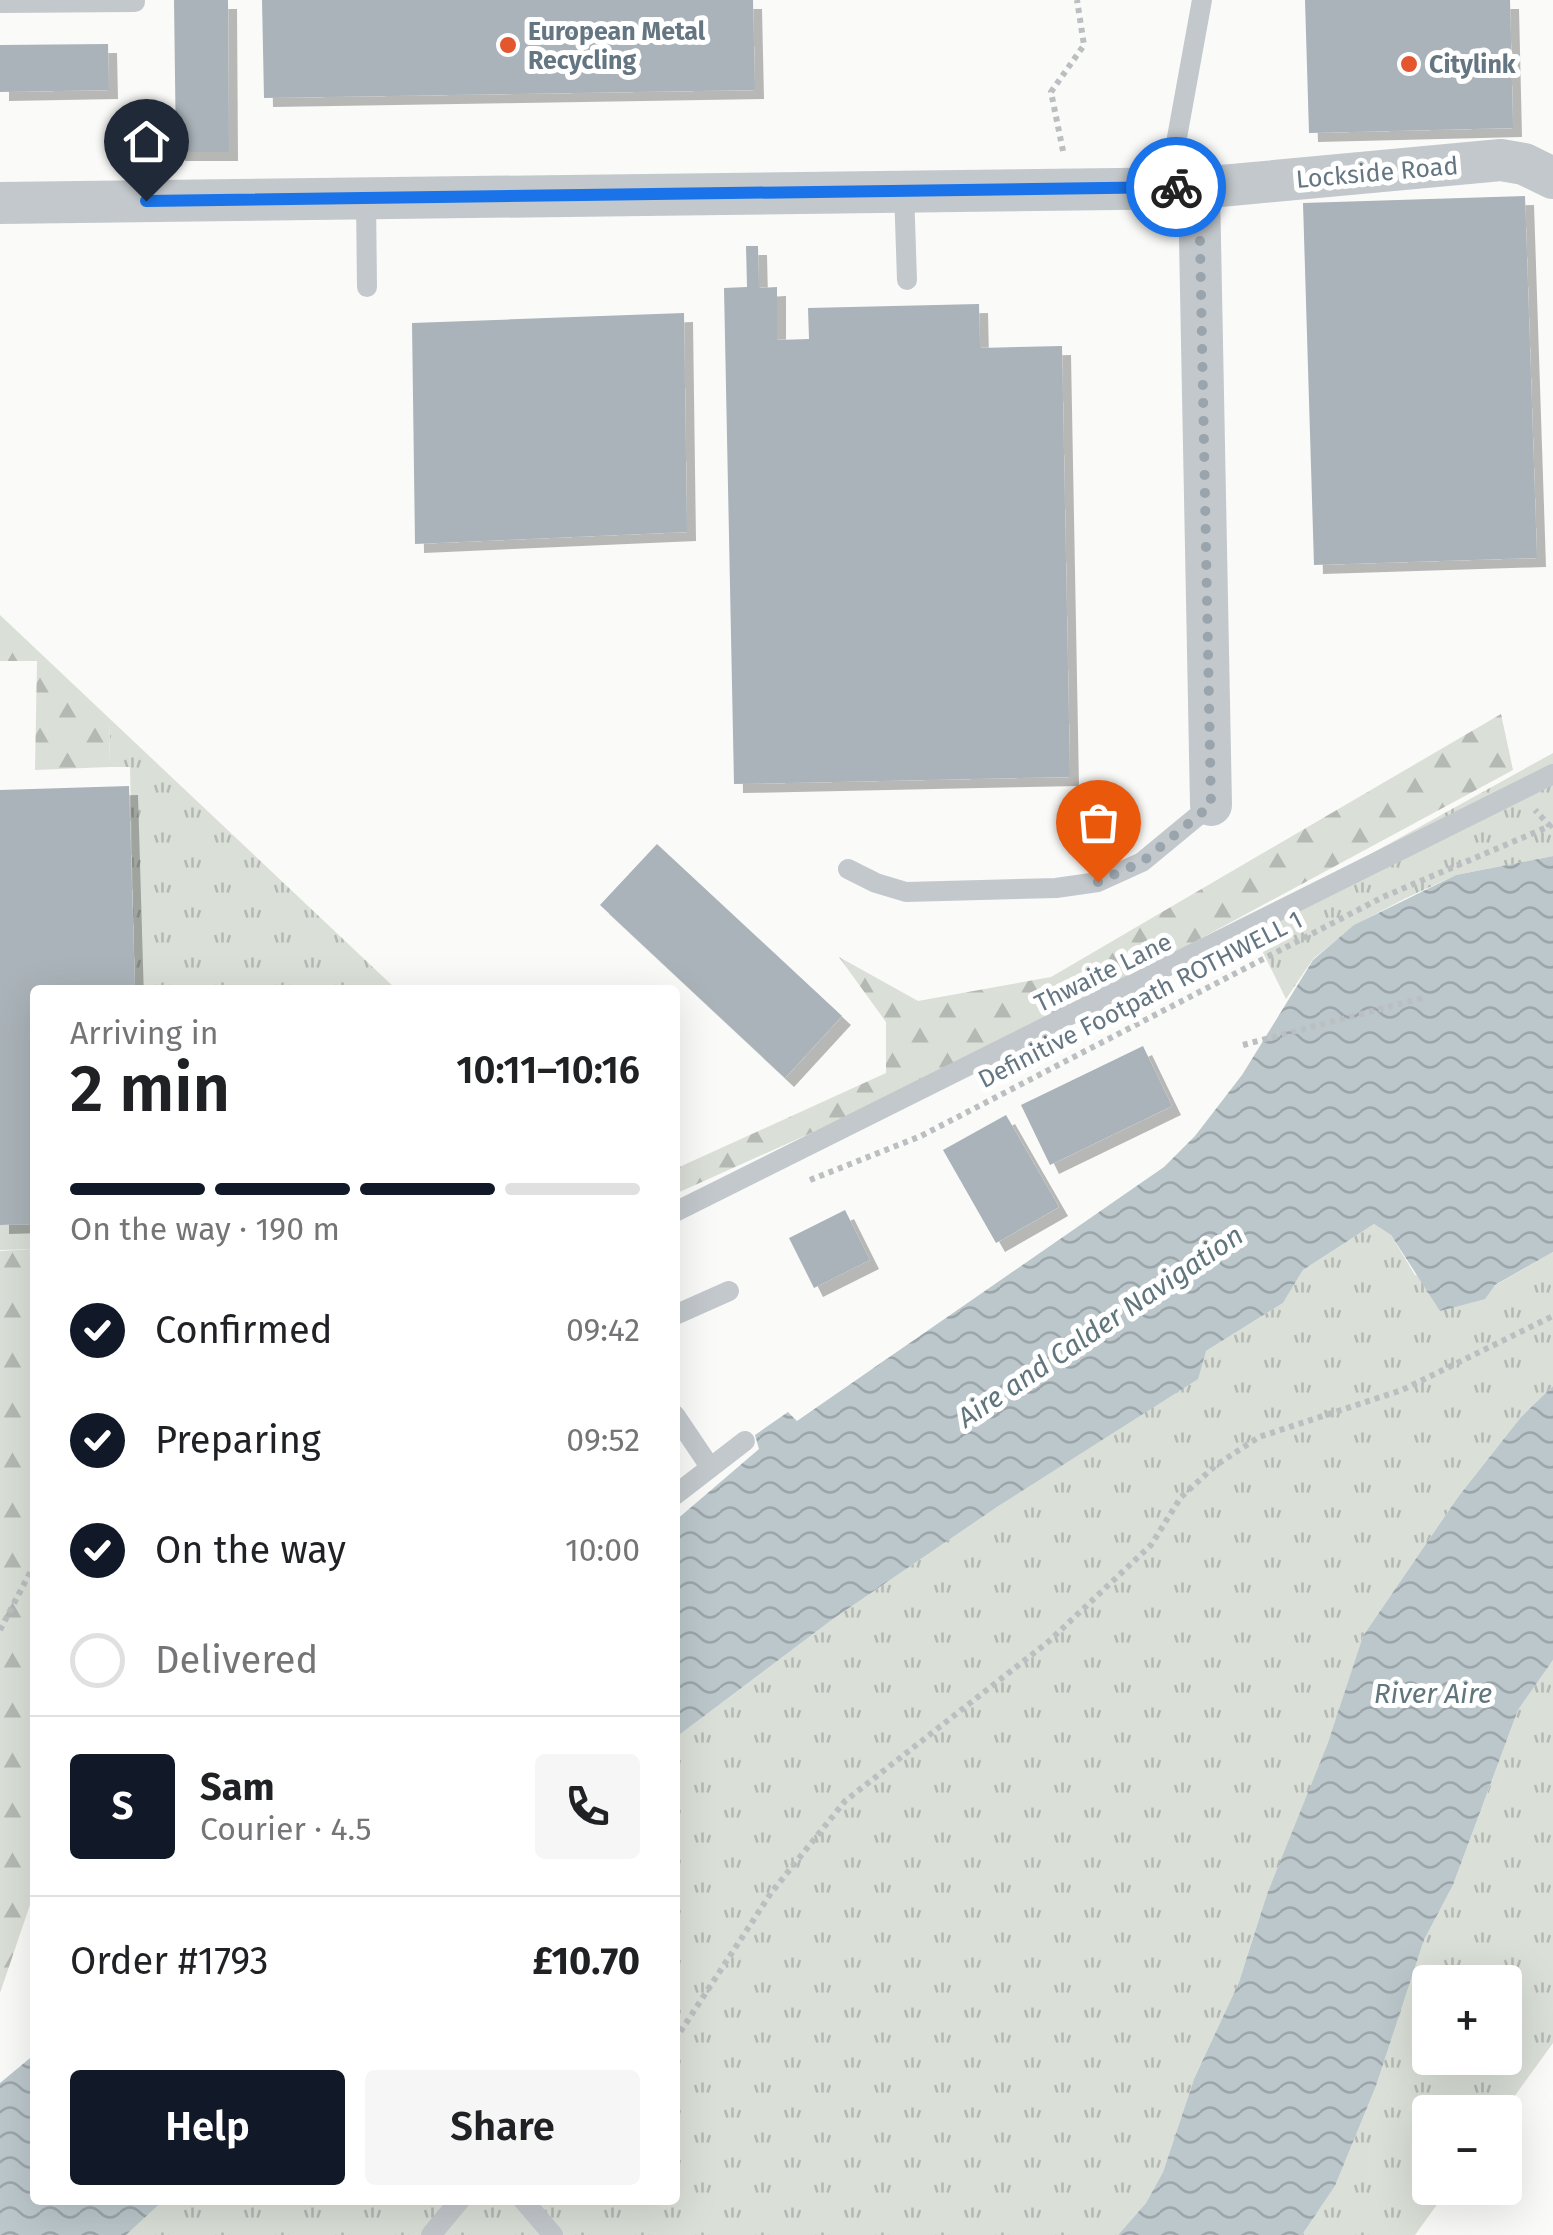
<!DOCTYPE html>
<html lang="en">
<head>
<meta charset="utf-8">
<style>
	body { margin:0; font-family:"Fira Sans",sans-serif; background:#f6f6f6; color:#202124; height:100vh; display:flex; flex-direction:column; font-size:38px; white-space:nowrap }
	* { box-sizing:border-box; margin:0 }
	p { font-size:32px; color:#757577 }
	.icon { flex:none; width:55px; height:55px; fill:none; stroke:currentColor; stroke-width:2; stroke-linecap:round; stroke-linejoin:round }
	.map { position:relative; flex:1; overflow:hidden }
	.panel { position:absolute; left:30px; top:985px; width:650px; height:1220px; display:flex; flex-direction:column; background:#fff; border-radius:10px; box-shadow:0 10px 40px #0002 }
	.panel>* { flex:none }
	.buttons { position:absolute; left:1412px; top:1965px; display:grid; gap:20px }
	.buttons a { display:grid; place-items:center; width:110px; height:110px; border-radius:10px; background:#fff; box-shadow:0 10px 40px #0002; font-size:50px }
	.pin { position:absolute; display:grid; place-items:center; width:85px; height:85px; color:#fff; margin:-102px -42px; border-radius:50% 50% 50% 0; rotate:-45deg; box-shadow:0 0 10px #0007 }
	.pin .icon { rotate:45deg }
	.courier { position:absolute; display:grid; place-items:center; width:100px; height:100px; margin:-50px; border:8px solid #1a73e8; border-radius:50%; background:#fff; color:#222; box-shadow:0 2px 12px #0007 }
	.overview em { font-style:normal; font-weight:600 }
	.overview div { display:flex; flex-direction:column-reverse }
	.overview { display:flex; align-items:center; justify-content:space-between; height:170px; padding:0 40px }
	h1 { font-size:65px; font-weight:600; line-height:75px }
	.bar { display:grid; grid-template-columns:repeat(4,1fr); gap:15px 10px; align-content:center; height:120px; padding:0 40px }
	.bar i { height:12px; border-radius:8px; background:#e0e0e0 }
	.bar .selected { background:#111827 }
	.bar p { grid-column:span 4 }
	.line { display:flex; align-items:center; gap:25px; padding:0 40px; border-top:2px solid #e0e0e0 }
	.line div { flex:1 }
	.round { display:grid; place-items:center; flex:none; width:105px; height:105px; border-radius:10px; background:#f6f6f6 }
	ol { padding:0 40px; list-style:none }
	li { display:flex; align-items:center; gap:30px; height:110px }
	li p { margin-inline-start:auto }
	li .icon { padding:10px; border-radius:50%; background:#111827; color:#fff; stroke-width:4 }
	li:last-child { color:#757577 }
	li i { width:55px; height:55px; border:5px solid #e0e0e0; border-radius:50% }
	.action { display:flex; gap:20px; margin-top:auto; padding:20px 40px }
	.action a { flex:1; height:115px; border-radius:10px; background:#111827; color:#fff; font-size:40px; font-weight:600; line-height:115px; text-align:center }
	.action a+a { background:#f6f6f6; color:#202124 }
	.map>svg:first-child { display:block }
	.grass { fill:url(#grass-tufts); fill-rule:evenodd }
	.forest { fill:url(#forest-firs) }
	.water { fill:url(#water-waves) }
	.building { fill:#aab3b9; filter:url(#shadow) }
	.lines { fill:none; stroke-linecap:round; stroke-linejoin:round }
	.path { stroke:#bbbfc2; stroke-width:6; stroke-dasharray:5 5; stroke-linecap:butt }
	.lane { stroke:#c3c8cc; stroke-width:20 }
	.street { stroke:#c3c8cc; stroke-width:42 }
	.done { stroke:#99a4ac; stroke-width:10; stroke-dasharray:0 18 }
	.route { stroke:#1a73e8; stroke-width:12 }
	.poi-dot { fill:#e4572e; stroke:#fff; stroke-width:4 }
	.labels { text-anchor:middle; stroke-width:10; stroke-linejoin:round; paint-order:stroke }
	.poi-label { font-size:25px; font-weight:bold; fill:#657683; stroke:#fff; text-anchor:start }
	.street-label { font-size:25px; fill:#657683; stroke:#fff }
	.water-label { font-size:28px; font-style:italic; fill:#60757c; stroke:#fff }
</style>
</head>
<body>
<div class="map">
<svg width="1553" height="2235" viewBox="0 0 1553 2235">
	<defs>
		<pattern id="grass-tufts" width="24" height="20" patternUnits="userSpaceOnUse" patternTransform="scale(2.5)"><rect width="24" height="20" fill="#dadfd7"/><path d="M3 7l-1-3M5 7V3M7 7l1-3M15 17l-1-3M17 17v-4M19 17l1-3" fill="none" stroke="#b4b9b4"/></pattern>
		<pattern id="forest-firs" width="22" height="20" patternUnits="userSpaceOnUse" patternTransform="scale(2.5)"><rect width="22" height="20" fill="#dadfd7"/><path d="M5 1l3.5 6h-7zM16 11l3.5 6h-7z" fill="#b4b9b4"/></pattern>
		<pattern id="water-waves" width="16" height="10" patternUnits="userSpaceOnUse" patternTransform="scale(2.5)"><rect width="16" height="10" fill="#bbc7cb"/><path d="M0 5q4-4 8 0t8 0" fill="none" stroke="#9ca6aa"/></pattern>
		<filter id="shadow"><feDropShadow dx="9" dy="9" stdDeviation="0" flood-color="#0004"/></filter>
	</defs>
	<rect width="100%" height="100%" fill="#fafaf8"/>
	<g class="grass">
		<polygon points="110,719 397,990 135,990 130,767 109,767"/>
		<polygon points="1553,753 1553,856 1456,875 1404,899 1355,925 1313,959 1286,999 1248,922"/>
		<polygon points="35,1224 35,1249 0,1250 0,1225"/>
		<polygon points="1374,1224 1391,1235 1415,1275 1494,1286 1553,1252 1553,1386 1521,1417 1458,1497 1363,1636 1329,1743 1267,1894 1239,1982 1194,2079 1163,2172 1146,2203 1118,2235 126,2235 164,2200 675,2200 675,1738 833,1619 1000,1505 1206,1351 1283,1303 1303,1270"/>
		<path d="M1553,1660V2043L1503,2112H1430V2188H1449L1415,2235H1302L1335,2186L1376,2086L1424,1940L1453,1885L1518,1710ZM1430,1982H1505V2058H1430Z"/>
	</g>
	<g class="forest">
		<polygon points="0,615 110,719 109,767 35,770 37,661 0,661"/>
		<polygon points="1501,714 1513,770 987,1054 675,1194 675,1169 886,1073 886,1022 839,957 918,1001 1051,977"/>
		<polygon points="35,1249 35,1890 0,1993 0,1251"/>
	</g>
	<g class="water">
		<polygon points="1553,856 1553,1252 1495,1285 1485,1299 1440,1311 1391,1235 1374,1224 1303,1270 1283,1303 1206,1351 1198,1379 1000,1505 833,1619 675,1738 675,1521 759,1449 755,1435 788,1412 797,1421 1164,1167 1195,1136 1242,1075 1313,960 1354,925 1456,875"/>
		<polygon points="1553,1386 1553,1660 1518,1710 1453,1885 1424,1940 1376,2086 1335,2186 1302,2235 1118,2235 1146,2203 1163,2172 1194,2079 1239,1982 1267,1894 1328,1743 1363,1636 1458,1497 1521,1417"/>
		<polygon points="35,2054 35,2200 164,2200 126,2235 0,2235 0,2083"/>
	</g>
	<g class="building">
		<polygon points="174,0 228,0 229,152 176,152"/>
		<polygon points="262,0 753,0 755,90 264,98"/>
		<polygon points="1305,0 1510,0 1513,128 1309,133"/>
		<polygon points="108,44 109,90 0,92 0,45"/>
		<polygon points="1525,196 1537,558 1314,565 1303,203"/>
		<polygon points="746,246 758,246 759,288 777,287 777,340 809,339 808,308 979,304 980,348 1062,346 1070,777 734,784 724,288 747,287"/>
		<polygon points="684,313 687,532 415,544 412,323"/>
		<polygon points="129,786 135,990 35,990 35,1224 0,1225 0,790"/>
		<polygon points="657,844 842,1016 785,1078 600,905"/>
		<polygon points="1143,1046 1172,1106 1050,1165 1021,1105"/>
		<polygon points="1006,1115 1059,1207 996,1243 943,1150"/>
		<polygon points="845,1210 870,1260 814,1288 789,1238"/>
	</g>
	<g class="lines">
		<g class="path">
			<polyline points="1063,151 1051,92 1084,45 1077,0"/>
			<polyline points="1243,1045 1426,997"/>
			<polyline points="810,1180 921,1136 1383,897 1550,826 1535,810"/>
			<polyline points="0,1630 35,1563"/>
			<polyline points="675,2040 771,1893 845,1801 1048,1642 1151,1545 1181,1497 1215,1466 1259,1437 1402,1390 1553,1316"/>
		</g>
		<g class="lane">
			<polyline points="0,3 135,2"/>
			<polyline points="1168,187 1202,0"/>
			<polyline points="904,190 907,280"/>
			<polyline points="366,198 367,287"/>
			<polyline points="848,869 876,883 906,892 1056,888 1098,882 1142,862 1211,805"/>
			<polyline points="675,1212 1553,774"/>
			<polyline points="675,1315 729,1291"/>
			<polyline points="675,1415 710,1467"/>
			<polyline points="675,1495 745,1441"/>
			<polyline points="523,2200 553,2235"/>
			<polyline points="431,2235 460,2200"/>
		</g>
		<g class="street">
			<polyline points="1199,188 1211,805"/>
			<polyline points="0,203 1199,188 1501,160 1524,164 1553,178"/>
		</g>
	</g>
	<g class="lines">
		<polyline class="done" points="1098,882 1142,862 1211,805 1199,188 1176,187"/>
		<polyline class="route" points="146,201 1176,187"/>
	</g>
	<g class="poi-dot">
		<circle cx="508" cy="45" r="10"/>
		<circle cx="1409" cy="64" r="10"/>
	</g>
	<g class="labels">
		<g class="poi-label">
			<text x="528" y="40">European Metal<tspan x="528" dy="29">Recycling</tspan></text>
			<text x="1429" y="73">Citylink</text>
		</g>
		<g class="street-label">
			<text transform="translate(1377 172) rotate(-5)" y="9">Lockside Road</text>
			<text transform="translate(1103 972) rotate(-26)" y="9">Thwaite Lane</text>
			<text transform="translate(1140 999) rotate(-27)" y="9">Definitive Footpath ROTHWELL 1</text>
		</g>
		<g class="water-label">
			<text transform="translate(1100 1326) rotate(-34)" y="10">Aire and Calder Navigation</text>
			<text x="1433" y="1703">River Aire</text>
		</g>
	</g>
</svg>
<div class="buttons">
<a>+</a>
<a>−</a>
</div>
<div class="pin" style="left:1098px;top:882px;background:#ea580c"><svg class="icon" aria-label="bag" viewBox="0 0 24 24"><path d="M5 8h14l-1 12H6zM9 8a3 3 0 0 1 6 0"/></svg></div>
<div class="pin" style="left:146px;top:201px;background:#1f2937"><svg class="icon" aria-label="home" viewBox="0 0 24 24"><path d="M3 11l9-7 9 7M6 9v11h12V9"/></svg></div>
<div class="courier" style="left:1176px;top:187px"><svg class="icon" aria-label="bike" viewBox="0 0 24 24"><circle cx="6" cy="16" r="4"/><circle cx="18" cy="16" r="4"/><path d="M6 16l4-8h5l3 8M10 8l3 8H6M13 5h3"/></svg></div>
<section class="panel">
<div class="overview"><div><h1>2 min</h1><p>Arriving in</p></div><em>10:11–10:16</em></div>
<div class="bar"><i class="selected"></i><i class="selected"></i><i class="selected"></i><i></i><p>On the way · 190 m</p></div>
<ol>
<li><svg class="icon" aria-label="check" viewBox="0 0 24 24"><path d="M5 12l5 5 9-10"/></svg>Confirmed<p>09:42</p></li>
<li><svg class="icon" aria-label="check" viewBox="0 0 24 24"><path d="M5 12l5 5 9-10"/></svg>Preparing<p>09:52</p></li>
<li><svg class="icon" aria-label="check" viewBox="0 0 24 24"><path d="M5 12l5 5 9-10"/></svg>On the way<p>10:00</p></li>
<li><i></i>Delivered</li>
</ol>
<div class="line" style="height:180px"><b class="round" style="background:#111827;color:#fff">S</b><div><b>Sam</b><p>Courier · 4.5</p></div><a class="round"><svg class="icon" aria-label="phone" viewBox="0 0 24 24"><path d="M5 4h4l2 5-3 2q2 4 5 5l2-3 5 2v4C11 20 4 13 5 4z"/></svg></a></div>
<div class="line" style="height:130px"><div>Order #1793</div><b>£10.70</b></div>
<div class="action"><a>Help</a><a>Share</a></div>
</section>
</div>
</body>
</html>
